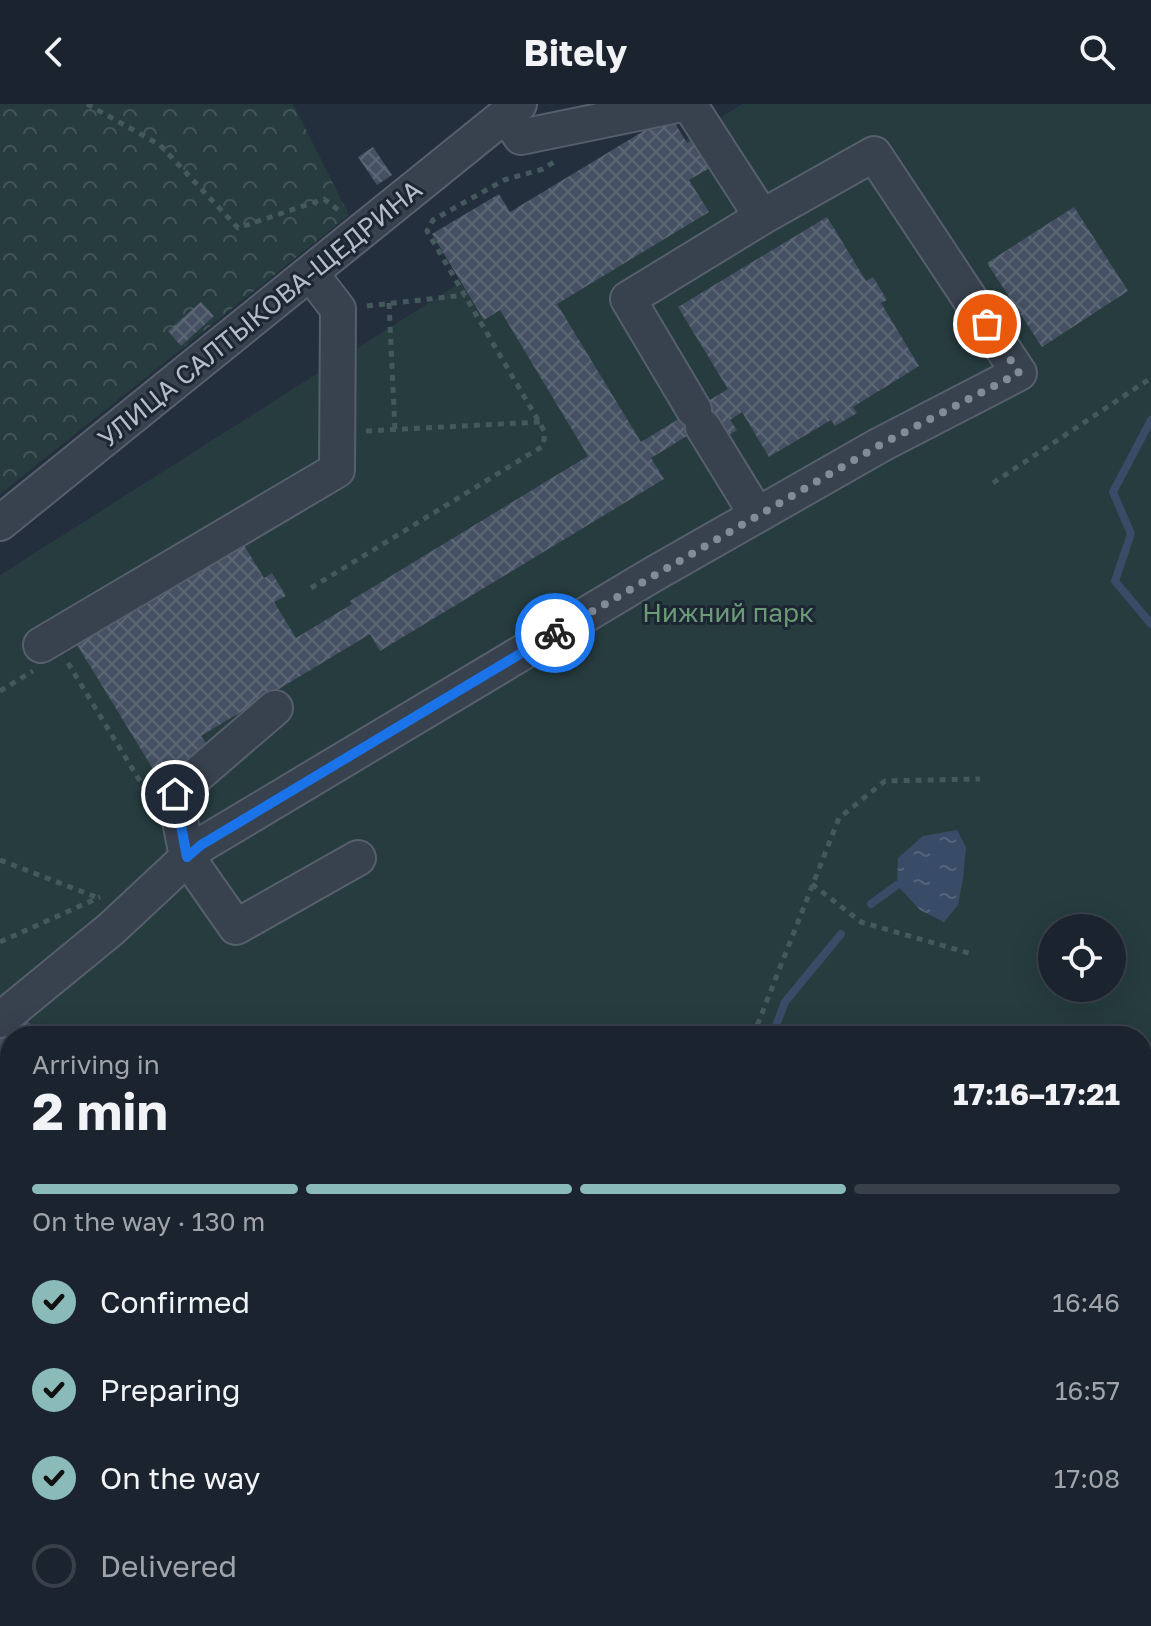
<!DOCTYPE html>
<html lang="en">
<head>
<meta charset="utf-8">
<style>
	body { margin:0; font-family:"Golos Text",sans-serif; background:#242b36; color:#f1f3f6; height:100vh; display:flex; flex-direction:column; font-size:30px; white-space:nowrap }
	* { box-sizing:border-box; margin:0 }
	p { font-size:26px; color:#a0a4aa }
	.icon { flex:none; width:44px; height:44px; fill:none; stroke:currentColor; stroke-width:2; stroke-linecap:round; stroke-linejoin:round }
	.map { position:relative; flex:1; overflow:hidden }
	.drawer { position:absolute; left:0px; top:922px; width:1152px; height:600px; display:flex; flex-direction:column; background:#1b232e; border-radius:32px 32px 0 0; box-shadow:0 8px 32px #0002,0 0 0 2px #39404a }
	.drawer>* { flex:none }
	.buttons { position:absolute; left:1038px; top:810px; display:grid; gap:16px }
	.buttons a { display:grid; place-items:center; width:88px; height:88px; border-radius:50%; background:#1b232e; box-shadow:0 8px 32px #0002,0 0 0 2px #39404a; font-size:40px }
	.pin { position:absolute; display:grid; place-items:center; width:68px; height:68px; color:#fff; margin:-34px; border:4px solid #fff; border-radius:50%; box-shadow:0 2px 8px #0007 }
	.courier { position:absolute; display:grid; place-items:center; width:80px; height:80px; margin:-40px; border:6px solid #1a73e8; border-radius:50%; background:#fff; color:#222; box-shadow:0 2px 10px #0007 }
	.summary em { font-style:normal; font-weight:700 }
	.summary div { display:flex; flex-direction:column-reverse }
	.summary { display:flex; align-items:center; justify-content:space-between; height:136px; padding:0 32px }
	h1 { font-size:52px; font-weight:700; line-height:60px }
	.bar { display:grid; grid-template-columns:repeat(4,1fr); gap:12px 8px; align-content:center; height:96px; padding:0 32px }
	.bar i { height:10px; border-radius:6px; background:#39404a }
	.bar .selected { background:#8bbbb9 }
	.bar p { grid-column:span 4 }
	ol { padding:0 32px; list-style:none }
	li { display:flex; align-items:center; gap:24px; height:88px }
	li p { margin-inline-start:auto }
	li .icon { padding:8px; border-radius:50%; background:#8bbbb9; color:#111; stroke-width:4 }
	li:last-child { color:#a0a4aa }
	li i { width:44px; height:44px; border:4px solid #39404a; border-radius:50% }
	header { display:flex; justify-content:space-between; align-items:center; height:104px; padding:0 32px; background:#1b232e; font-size:36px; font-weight:700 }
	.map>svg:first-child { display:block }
	.forest { fill:url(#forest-crowns) }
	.green { fill:#263c3f; fill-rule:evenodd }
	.water { fill:url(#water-ripples) }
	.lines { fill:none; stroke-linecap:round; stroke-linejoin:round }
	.stream { stroke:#394c67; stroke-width:8 }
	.building { fill:url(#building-cross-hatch) }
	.minor-casing { stroke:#565f6c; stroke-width:38 }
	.path { stroke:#44595c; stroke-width:5; stroke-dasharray:6 6; stroke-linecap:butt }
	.minor { stroke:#38414e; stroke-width:34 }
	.done { stroke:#828b98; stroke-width:8; stroke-dasharray:0 14.4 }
	.route { stroke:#1a73e8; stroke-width:10 }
	.labels { text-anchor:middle; stroke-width:6; stroke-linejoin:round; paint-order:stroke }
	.street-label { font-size:26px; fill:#b4bcc9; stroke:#1d2633 }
	.park-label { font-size:26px; fill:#6b9a76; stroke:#1d2633 }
</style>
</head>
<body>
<header><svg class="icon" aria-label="back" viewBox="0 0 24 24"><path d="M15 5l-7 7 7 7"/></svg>Bitely<svg class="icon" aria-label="search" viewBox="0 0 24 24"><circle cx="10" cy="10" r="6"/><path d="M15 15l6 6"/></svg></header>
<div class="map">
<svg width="1151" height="1522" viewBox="0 0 1151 1522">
	<defs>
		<pattern id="forest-crowns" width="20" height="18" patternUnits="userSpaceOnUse" patternTransform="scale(2)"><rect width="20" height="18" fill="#263c3f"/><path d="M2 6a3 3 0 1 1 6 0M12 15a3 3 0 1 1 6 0" fill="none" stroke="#435659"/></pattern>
		<pattern id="water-ripples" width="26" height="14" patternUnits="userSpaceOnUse" patternTransform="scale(2)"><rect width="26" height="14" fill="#394c67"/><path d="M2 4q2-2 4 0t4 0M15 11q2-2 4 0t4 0" fill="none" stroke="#53647b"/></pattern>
		<pattern id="building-cross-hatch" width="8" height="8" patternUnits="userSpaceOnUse" patternTransform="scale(2)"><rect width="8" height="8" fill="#455162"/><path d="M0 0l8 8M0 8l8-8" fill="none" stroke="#5d6877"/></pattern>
	</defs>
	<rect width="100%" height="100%" fill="#242f3e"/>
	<polygon class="forest" points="0,0 293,0 349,111 0,390"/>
	<path class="green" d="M742,0H1151V1522H0V471ZM1052,824H1112V884H1052ZM10,932H1142V1512H10Z"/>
	<polygon class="water" points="957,726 966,743 963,774 958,801 944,818 920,806 897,781 898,754 923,732"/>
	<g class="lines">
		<g class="stream">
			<polyline points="1151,316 1113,388 1131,430 1115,477 1151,520"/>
			<polyline points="871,800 897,781"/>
			<polyline points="772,932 785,898 841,830"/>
			<polyline points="0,1335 10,1338"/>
			<polyline points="712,1512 726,1522"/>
		</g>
	</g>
	<g class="building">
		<polygon points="670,11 687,39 696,34 713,62 689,76 709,108 557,200 641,338 728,285 678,203 827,113 866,177 873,173 887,196 881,199 919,262 853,303 857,309 835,322 831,316 769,353 742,308 730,316 737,326 724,334 713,316 651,354 664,375 380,547 370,530 201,632 209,645 159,675 73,534 239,433 264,474 272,469 286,492 274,498 296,534 352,500 350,497 588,352 500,206 484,216 432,130 499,90 510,108"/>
		<polygon points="373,43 392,71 377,81 358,53"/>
		<polygon points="1074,103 1128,187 1042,243 987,159"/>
		<polygon points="201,198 214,212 181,242 168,227"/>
		<polygon points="19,907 41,932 10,932 10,1004 0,1013 0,923"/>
		<polygon points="10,1078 10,1157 0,1145 0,1086"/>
		<polygon points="1145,1398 1151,1399 1151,1454 1142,1452 1142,1416"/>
	</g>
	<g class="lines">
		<defs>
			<g id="minor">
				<polyline points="506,11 521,33 682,0"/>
				<polyline points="694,306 628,195 762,113"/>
				<polyline points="703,323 757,411"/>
				<polyline points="0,419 519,0"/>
				<polyline points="41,541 337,366 338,205 311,170"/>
				<polyline points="275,604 175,690 187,753 236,823 358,754"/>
				<polyline points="0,916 111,825 201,741 652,471 880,341 1019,269 874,50 762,113 689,0"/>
				<polyline points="223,1512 224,1520"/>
			</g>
		</defs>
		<use href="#minor" class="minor-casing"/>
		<g class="path">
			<polyline points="87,0 160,41 238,124 324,95 341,108"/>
			<polyline points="389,199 395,326"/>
			<polyline points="367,202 465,191"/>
			<polyline points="366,327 540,318"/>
			<polyline points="993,379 1151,274"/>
			<polyline points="311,484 543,342 545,328 427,127 433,116 504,76 543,65 554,58"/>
			<polyline points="68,559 146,687"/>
			<polyline points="0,587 33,567"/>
			<polyline points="0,756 96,793"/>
			<polyline points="812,780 861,818 972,850"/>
			<polyline points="0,838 100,793"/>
			<polyline points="753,932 839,714 885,677 980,675"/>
			<polyline points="1142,1144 1151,1143"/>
			<polyline points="1142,1362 1151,1364"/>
			<polyline points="1142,1486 1142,1491"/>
			<polyline points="1138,1522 1139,1512"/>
		</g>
		<use href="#minor" class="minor"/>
	</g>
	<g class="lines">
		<polyline class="done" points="555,529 880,341 1019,269 987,220"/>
		<polyline class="route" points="175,690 187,753 201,741 555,529"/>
	</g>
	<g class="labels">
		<g class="street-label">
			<text transform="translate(260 210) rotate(-39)" y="9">УЛИЦА САЛТЫКОВА-ЩЕДРИНА</text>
		</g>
		<g class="park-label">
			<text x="728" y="518">Нижний парк</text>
		</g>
	</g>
</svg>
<div class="buttons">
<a><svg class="icon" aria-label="locate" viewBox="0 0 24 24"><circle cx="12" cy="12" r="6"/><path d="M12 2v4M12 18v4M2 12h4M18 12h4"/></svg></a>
</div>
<div class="pin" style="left:987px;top:220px;background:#ea580c"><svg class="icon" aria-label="bag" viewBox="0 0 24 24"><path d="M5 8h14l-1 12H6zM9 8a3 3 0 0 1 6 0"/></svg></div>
<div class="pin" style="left:175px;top:690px;background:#1f2937"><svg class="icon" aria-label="home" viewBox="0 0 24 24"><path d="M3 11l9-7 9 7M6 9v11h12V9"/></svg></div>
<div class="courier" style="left:555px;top:529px"><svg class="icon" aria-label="bike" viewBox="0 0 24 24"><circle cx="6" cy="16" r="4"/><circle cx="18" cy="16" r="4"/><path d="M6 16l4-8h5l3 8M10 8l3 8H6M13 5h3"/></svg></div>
<section class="drawer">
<div class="summary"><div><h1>2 min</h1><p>Arriving in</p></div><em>17:16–17:21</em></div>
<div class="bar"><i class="selected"></i><i class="selected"></i><i class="selected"></i><i></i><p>On the way · 130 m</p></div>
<ol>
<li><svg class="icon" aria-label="check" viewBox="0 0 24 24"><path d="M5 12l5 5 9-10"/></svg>Confirmed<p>16:46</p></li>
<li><svg class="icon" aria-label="check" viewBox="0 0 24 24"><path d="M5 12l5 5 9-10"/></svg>Preparing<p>16:57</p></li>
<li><svg class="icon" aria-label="check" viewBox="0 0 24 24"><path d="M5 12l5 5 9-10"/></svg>On the way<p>17:08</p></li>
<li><i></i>Delivered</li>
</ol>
</section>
</div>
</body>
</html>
